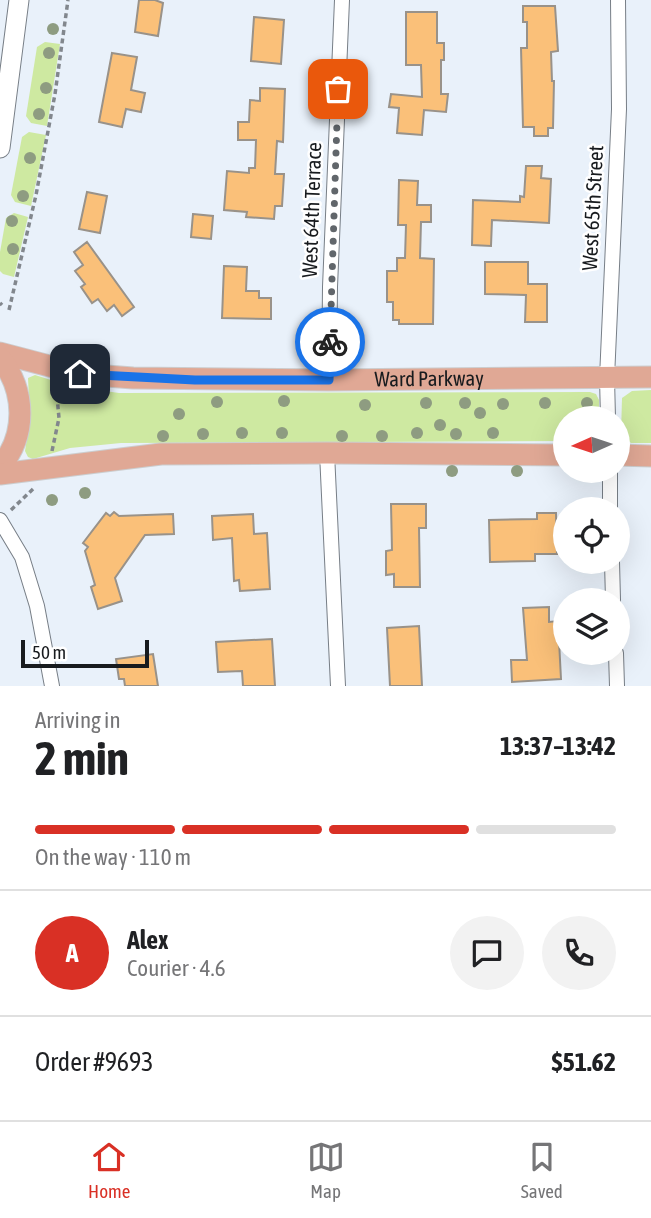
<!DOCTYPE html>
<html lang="en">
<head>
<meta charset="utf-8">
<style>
	body { margin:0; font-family:"Asap Condensed",sans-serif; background:#f2f2f2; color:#202124; height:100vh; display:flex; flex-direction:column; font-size:26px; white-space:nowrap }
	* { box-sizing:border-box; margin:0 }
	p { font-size:23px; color:#757577 }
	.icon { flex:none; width:38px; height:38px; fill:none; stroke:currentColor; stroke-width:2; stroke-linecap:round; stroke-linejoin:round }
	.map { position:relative; height:686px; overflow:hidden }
	.side { display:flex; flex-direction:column; background:#fff; flex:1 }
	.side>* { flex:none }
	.needle { width:46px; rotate:267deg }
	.buttons { position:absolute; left:553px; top:406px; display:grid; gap:14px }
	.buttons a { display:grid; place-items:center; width:77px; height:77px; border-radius:50%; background:#fff; box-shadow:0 7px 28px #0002; font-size:35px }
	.scale { position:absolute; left:21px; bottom:18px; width:128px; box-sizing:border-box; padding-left:7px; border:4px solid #181b1e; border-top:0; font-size:19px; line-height:24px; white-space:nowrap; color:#181b1e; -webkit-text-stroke:5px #fff; paint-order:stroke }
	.pin { position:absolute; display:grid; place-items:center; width:60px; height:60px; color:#fff; margin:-30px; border-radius:14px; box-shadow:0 4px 10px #0006 }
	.courier { position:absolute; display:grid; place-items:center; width:70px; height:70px; margin:-35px; border:5px solid #1a73e8; border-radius:50%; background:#fff; color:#222; box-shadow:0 2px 9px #0007 }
	.overview em { font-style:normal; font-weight:700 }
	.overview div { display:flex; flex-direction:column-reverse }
	.overview { display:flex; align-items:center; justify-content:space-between; height:119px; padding:0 35px }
	h1 { font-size:46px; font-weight:700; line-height:52px }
	.bar { display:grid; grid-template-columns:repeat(4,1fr); gap:10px 7px; align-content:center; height:84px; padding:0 35px }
	.bar i { height:9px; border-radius:5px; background:#e0e0e0 }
	.bar .on { background:#d93025 }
	.bar p { grid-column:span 4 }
	.line { display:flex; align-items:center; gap:18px; padding:0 35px; border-top:2px solid #e0e0e0 }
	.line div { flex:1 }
	.round { display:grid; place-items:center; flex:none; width:74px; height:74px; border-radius:37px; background:#f2f2f2 }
	.tabs { display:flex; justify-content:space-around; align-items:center; height:98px; border-top:2px solid #e0e0e0; background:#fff; font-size:19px; color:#757577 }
	.tabs a { display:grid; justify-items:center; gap:4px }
	.tabs .on { color:#d93025 }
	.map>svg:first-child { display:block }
	.green { fill:#cee9a1 }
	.building { fill:#fac079; stroke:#999289; stroke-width:2 }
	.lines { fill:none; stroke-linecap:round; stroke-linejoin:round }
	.street-casing { stroke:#777e86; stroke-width:16 }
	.secondary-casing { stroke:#777e86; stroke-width:21 }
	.primary-casing { stroke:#cccdce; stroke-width:23 }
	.path { stroke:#82878d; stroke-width:3.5; stroke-dasharray:5 3.5; stroke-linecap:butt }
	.street { stroke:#fff; stroke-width:14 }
	.secondary { stroke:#fff; stroke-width:19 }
	.primary { stroke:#e0a895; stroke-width:21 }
	.tree { fill:#8e9c81 }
	.done { stroke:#61666b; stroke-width:7; stroke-dasharray:0 12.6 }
	.route { stroke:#1a73e8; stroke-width:9 }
	.labels { text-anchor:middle; stroke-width:5; stroke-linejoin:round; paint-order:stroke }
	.street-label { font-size:21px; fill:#181b1e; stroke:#fff }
</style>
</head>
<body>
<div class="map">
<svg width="651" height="686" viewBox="0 0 651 686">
	<rect width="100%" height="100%" fill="#e9f1fa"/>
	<g class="green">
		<polygon points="45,42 60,44 47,126 31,123 26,116 37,47"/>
		<polygon points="29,132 46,135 31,206 15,202 11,195 22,137"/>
		<polygon points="14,213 28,217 14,277 3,274 0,271 0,252 6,218"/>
		<polygon points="35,375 70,386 119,393 590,392 596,394 599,400 599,418 565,418 565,441 121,443 70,448 33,459 28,457 25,451 30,420 28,378"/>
		<polygon points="651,390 651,443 631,443 621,434 622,398 632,391"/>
	</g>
	<g class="building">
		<polygon points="139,0 155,0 163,3 158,36 135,32"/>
		<polygon points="523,6 555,6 558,51 551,52 552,81 554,81 553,128 548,128 548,136 534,136 534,127 523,127 521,48 527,48 527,22 523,22"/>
		<polygon points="406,12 437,12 437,43 444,43 444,60 441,60 441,94 448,94 446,112 424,110 422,135 397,133 399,108 389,107 391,94 422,97 421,65 406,65"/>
		<polygon points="254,17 284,20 281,64 251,61"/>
		<polygon points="112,53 137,57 131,90 145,93 141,112 126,109 122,127 99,122"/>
		<polygon points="260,88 285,89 283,142 277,141 275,174 284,174 282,206 275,206 274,219 246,217 247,212 224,210 227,171 249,173 249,168 255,168 256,140 238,140 238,122 249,122 250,100 260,101"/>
		<polygon points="526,166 542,166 541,178 551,179 549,223 492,220 491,246 472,245 473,200 520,202 520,196 524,197"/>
		<polygon points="399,180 418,181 417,205 431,205 431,222 421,222 420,258 434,259 433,324 399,324 399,320 393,320 393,302 387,302 387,271 397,271 397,258 405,258 406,225 398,225"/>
		<polygon points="87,192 107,196 100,233 79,229"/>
		<polygon points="193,214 213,216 211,239 191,237"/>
		<polygon points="87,242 134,307 122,316 114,305 107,311 98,299 92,303 81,287 85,284 75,271 83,265 74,252"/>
		<polygon points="485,262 528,262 528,284 547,284 547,322 525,322 526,295 485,294"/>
		<polygon points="224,266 247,267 246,291 259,291 259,298 271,298 271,319 222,318"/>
		<polygon points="391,504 426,504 426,528 419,528 420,587 394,587 394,574 386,575 386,551 392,550"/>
		<polygon points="114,512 119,516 173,514 174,534 145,535 115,578 122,601 98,609 91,587 95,585 85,551 88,547 83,543 106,513 110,516"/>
		<polygon points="537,513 556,513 557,554 535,554 535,561 490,562 489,520 537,519"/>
		<polygon points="253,514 254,534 267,533 270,589 240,591 239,580 234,581 232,538 213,540 212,516"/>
		<polygon points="549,607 549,622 558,621 561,679 512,682 511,660 527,660 523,608"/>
		<polygon points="419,626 422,686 390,686 387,628"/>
		<polygon points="272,639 275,686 243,686 242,671 218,672 216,642"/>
		<polygon points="153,654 158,686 125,686 124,679 119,679 116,659"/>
	</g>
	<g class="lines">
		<defs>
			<g id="street">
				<polyline points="329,380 330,287 342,0"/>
				<polyline points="608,418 607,378 619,109 618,0"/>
				<polyline points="327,453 338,686"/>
				<polyline points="610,471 610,509"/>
				<polyline points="0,520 22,557 37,606 52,686"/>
				<polyline points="612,562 613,600"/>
				<polyline points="616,653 617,686"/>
			</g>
			<polyline id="secondary" points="0,148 19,0"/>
			<g id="primary">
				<path id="s1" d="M0,353L80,374L133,378L329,380L651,377"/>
				<path d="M0,358C26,391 27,435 0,467"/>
				<polyline points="618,455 651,456"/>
				<polyline points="0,474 161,454 327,453 565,455"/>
			</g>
		</defs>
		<use href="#street" class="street-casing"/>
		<use href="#secondary" class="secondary-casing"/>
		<use href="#primary" class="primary-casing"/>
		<g class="path">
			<polyline points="0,303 2,305"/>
			<polyline points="9,310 36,195 55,94 68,0"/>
			<polyline points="52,451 59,418 56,386"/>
			<polyline points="11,510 33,489"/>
		</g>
		<use href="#street" class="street"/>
		<use href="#secondary" class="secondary"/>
		<use href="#primary" class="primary"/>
	</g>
	<g class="tree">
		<circle cx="53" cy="29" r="6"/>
		<circle cx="49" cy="53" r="6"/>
		<circle cx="46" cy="88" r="6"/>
		<circle cx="39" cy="114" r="6"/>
		<circle cx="30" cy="158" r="6"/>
		<circle cx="23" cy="196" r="6"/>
		<circle cx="12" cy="221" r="6"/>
		<circle cx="13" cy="249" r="6"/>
		<circle cx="284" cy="401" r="6"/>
		<circle cx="217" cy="402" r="6"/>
		<circle cx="426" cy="403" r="6"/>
		<circle cx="465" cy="403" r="6"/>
		<circle cx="545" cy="403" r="6"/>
		<circle cx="587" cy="403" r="6"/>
		<circle cx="503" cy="404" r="6"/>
		<circle cx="365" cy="405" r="6"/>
		<circle cx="480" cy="413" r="6"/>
		<circle cx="179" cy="414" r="6"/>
		<circle cx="440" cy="425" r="6"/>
		<circle cx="242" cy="433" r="6"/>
		<circle cx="282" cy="433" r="6"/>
		<circle cx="417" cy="433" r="6"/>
		<circle cx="493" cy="433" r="6"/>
		<circle cx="203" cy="434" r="6"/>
		<circle cx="456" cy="434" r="6"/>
		<circle cx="163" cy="436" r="6"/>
		<circle cx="342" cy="436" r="6"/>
		<circle cx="382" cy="436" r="6"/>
		<circle cx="452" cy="471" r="6"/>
		<circle cx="517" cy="471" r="6"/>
		<circle cx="85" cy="493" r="6"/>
		<circle cx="52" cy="500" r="6"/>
	</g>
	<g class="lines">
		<polyline class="done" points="330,342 338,89"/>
		<polyline class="route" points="80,374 195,380 329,380 330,342"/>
	</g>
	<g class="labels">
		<g class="street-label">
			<text transform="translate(593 208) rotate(-87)" y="7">West 65th Street</text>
			<text transform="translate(312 210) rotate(-88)" y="7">West 64th Terrace</text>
			<text dy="7" stroke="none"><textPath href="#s1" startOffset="432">Ward Parkway</textPath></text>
		</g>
	</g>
</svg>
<div class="buttons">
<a><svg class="needle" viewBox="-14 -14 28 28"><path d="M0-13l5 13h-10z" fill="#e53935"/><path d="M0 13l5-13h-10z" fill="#757577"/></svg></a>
<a><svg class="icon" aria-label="locate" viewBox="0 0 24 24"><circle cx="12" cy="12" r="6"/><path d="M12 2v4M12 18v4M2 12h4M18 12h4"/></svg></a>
<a><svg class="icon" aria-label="layers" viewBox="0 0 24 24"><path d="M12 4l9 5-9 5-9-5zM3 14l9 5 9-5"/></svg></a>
</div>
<div class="scale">50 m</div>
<div class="pin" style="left:338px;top:89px;background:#ea580c"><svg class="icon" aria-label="bag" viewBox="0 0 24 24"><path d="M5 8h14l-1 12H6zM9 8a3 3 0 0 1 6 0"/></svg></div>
<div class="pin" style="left:80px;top:374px;background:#1f2937"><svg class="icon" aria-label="home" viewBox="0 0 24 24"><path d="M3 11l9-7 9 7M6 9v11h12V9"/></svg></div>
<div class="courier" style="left:330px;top:342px"><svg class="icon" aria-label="bike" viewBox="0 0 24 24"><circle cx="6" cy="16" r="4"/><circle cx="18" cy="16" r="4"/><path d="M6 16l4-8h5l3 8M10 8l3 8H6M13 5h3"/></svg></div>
</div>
<section class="side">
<div class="overview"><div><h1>2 min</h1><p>Arriving in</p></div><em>13:37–13:42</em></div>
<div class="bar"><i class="on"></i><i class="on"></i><i class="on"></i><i></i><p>On the way · 110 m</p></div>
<div class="line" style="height:126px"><b class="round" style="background:#d93025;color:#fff">A</b><div><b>Alex</b><p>Courier · 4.6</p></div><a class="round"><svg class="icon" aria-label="chat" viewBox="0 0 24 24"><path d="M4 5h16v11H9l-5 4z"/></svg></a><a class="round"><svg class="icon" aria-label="phone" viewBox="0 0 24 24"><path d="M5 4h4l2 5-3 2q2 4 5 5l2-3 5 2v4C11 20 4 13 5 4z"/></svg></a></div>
<div class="line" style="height:91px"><div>Order #9693</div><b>$51.62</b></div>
</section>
<nav class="tabs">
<a class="on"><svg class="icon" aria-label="home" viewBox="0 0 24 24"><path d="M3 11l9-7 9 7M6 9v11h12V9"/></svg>Home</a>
<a><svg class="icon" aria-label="map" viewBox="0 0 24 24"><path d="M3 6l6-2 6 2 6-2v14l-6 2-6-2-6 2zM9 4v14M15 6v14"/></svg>Map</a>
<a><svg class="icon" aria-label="saved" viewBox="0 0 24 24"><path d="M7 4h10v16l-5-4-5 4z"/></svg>Saved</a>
</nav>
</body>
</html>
